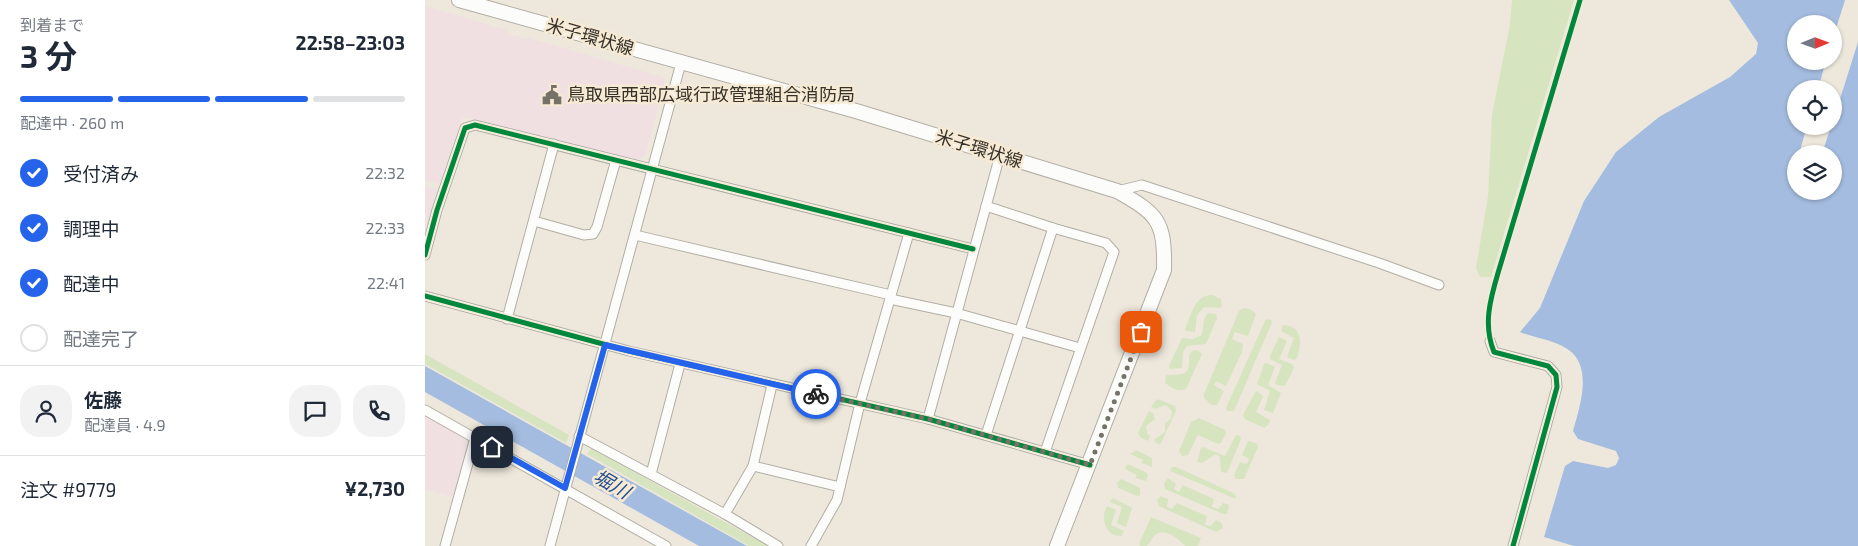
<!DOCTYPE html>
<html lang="ja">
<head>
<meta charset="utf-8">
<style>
	body { margin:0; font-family:"Exo 2","Noto Sans JP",sans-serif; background:#f2f2f3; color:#1f2937; height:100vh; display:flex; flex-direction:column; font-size:19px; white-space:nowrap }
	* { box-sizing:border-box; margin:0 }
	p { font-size:16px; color:#747a83 }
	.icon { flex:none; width:28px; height:28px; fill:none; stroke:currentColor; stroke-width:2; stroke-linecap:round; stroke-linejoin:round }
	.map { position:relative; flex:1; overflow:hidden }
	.panel { display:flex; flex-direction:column; background:#fff; width:425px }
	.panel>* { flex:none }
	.needle { width:32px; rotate:89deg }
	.fabs { position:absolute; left:1362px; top:15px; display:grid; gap:10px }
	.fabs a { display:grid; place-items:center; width:55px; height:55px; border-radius:50%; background:#fff; box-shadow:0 1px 4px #0004; font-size:25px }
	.pin { position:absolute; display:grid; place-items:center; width:42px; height:42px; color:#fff; margin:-21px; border-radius:10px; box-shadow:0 2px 8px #0006 }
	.courier { position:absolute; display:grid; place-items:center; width:50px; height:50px; margin:-25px; border:4px solid #2563eb; border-radius:50%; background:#fff; color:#222; box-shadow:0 1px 6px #0007 }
	.headline em { font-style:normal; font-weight:700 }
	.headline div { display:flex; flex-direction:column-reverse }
	.headline { display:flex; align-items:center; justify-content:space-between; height:85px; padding:0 20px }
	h1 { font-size:32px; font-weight:700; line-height:38px }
	.bar { display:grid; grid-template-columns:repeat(4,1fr); gap:8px 5px; align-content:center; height:60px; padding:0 20px }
	.bar i { height:6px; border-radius:4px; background:#e0e1e3 }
	.bar .active { background:#2563eb }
	.bar p { grid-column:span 4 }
	.line { display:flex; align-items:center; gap:12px; padding:0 20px; border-top:1px solid #e0e1e3 }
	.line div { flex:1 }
	.round { display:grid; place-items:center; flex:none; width:52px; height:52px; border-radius:20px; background:#f2f2f3 }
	ol { padding:0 20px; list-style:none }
	li { display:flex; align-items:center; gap:15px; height:55px }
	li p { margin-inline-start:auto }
	li .icon { padding:5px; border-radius:50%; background:#2563eb; color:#fff; stroke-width:4 }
	li:last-child { color:#747a83 }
	li i { width:28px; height:28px; border:2px solid #e0e1e3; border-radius:50% }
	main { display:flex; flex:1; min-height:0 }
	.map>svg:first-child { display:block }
	.commercial { fill:#f0e0e2 }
	.green { fill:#d7e4c0 }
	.water { fill:#a4bcdf }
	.pier { fill:#eee8dc }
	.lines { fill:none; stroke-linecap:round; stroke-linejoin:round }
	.minor-casing { stroke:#b2aea4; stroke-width:11 }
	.secondary-casing { stroke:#b2aea4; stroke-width:16 }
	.minor { stroke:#fcfcfa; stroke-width:9 }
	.secondary { stroke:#fcfcfa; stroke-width:14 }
	.cycleway-casing { stroke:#f6ead4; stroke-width:8 }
	.cycleway { stroke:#00873e; stroke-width:5 }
	.done { stroke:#767268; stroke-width:5; stroke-dasharray:0 9 }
	.route { stroke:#2563eb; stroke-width:6 }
	.labels { text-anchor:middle; stroke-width:5; stroke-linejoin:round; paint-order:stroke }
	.street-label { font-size:18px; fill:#363229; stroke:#f6ead4 }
	.poi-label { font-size:18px; fill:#363229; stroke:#f6ead4; text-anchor:start }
	.water-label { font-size:19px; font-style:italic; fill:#224e90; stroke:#f6ead4 }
</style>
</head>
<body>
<main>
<section class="panel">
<div class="headline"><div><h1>3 分</h1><p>到着まで</p></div><em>22:58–23:03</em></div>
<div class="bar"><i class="active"></i><i class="active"></i><i class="active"></i><i></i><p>配達中 · 260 m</p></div>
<ol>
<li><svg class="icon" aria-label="check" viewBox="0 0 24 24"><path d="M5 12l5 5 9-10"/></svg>受付済み<p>22:32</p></li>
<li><svg class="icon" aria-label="check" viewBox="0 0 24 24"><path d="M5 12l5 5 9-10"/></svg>調理中<p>22:33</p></li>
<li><svg class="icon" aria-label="check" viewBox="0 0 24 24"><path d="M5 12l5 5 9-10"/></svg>配達中<p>22:41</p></li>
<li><i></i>配達完了</li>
</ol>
<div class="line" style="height:90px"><a class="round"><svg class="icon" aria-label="person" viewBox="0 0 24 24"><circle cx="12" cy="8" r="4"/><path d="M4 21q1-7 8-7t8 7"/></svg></a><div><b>佐藤</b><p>配達員 · 4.9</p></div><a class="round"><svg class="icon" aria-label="chat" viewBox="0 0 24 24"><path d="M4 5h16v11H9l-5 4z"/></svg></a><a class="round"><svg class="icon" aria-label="phone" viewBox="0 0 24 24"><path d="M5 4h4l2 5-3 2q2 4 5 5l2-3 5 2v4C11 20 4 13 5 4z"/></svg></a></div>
<div class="line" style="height:65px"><div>注文 #9779</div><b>¥2,730</b></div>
</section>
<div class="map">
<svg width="1433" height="546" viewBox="0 0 1433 546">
	<rect width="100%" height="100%" fill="#eee8dc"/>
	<g class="commercial">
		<polygon points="0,6 82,30 84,34 101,39 104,38 238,77 240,81 220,156 212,160 37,117 15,184 0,180"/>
		<polygon points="0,186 13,190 0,235"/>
		<polygon points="0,416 39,438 42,446 28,497 0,489"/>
	</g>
	<g class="green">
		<polygon points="1087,0 1149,0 1066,277 1055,277 1051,268 1063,196 1067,115 1085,24"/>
		<path d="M787,295L796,299L797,306L795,308L779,307L772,315L770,332L761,331L760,329C766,316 769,295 787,295Z"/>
		<polygon points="818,308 825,309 831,314 823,336 810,332 807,339 818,344 817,352 801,386 791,381 789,385 799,391 792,405 787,405 779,398 779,394 814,311"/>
		<polygon points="783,313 791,314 792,318 781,344 762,346 758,352 757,368 745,369 744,366 757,338 768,339 777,335 779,319"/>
		<polygon points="841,319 846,320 847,322 809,411 802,411 801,408"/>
		<path d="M858,325C878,326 877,343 872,358L869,360L862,357L869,338L856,331Z"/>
		<polygon points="854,337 862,341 854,359 867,364 869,368 860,386 852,385 850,383 857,365 845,359 845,356"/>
		<path d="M772,350L777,354L761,389C753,393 746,387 740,383L741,375C758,374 766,377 764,355L767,351Z"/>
		<polygon points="0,354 144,435 141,443 0,364"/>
		<polygon points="842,363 850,367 843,385 856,393 848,413 839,410 845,391 832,384 839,364"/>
		<polygon points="831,391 838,396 831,412 845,420 844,424 839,428 820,419 818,415"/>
		<polygon points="732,399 750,406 751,411 735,445 730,442 730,439 740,432 740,423 746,419 747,411 741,405 730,409 726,407"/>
		<polygon points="724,411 728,413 730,419 721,426 722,433 725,436 723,441 716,438 713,433"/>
		<polygon points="774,418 800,430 801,433 796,443 793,444 773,435 763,455 757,456 754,451 766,422"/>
		<polygon points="811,435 815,436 816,439 802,473 796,472 795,457 791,454 777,463 772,462 776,448 778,447 800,456"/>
		<polygon points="823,441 831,443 833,447 819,479 811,479 809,475 815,462 822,464 824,459 817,455"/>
		<polygon points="166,448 343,546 324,546 162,454"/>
		<polygon points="711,450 727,458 727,467 716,463 718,460 705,454"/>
		<polygon points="701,465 705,465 722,473 723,475 721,481 710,478 712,475 700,469"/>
		<polygon points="751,467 810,494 811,499 745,471 747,467"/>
		<polygon points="743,478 751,484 749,489 754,492 758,485 789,499 787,507 793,509 798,503 804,505 802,514 798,514 740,489 739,483"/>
		<polygon points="696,479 715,488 715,495 712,496 693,488 692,483"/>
		<polygon points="736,496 743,499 742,507 747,509 752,503 782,516 780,525 786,526 791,520 797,523 798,528 791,532 734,506 732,500"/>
		<polygon points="688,498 707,508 701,527 692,523 697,507 685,502"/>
		<path d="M682,506L691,510L686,525L699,531L696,536C680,536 675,517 682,506Z"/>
		<path d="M726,517L776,538L773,546H760C753,539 740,526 729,536C726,539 725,543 722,546H715L714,544Z"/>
	</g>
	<g class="water">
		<path d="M1304,0H1421L1409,38V24H1371V61H1401L1394,89H1371V126H1383L1375,154H1371C1371,167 1366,179 1371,191H1409V154H1396L1405,126H1409V115L1433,38V546H1149L1119,537L1140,466L1148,461L1183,468L1191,465L1194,458L1191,451L1153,439L1148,431C1155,406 1170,363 1139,347C1125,339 1109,338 1095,332L1115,308L1159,201L1191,152L1234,117L1305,77L1331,54L1333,43Z"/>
		<polygon points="0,366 322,546 274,546 0,392"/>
	</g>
	<g class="pier">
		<polygon points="1420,0 1424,0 1409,40 1409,35"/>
		<polygon points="1433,36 1433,42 1409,118 1409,107"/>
		<polygon points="1401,61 1404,61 1396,89 1393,89"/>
		<polygon points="1382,126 1386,126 1378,154 1374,154"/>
		<polygon points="1402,126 1406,126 1397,154 1394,154"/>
	</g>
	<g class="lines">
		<defs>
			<g id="minor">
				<polyline points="692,191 717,185 954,263 1014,285"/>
				<polyline points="561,206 628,228 561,435"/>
				<polyline points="109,221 159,235 168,234 172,227 191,160"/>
				<polyline points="210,235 466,295"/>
				<polyline points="0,255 12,210 40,128 50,125 548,249"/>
				<polyline points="0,296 204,351 503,419 665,465"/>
				<polyline points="465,299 531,313 655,348"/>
				<polyline points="82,319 129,144"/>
				<polyline points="1065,341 1069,352 1123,366 1131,375 1132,387 1088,546"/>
				<polyline points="0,410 241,546"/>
				<polyline points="503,419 575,155"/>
				<polyline points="154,436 300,514 353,546"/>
				<polyline points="620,452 689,252 681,243 628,228"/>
				<polyline points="328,466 415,487"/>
				<polyline points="226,474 255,364"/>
				<polyline points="300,514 328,466 347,385"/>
				<polyline points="20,546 50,438"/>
				<polyline points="125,546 256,63"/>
				<polyline points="386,546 412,500 435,403 484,233"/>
			</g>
			<path id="secondary" d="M34,0L431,111L692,191C733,214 740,221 739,270L632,546"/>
		</defs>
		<use href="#minor" class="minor-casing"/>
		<use href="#secondary" class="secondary-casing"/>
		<use href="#minor" class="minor"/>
		<use href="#secondary" class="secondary"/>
		<defs>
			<g id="cycleway">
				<polyline points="0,255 12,210 40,128 50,125 548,249"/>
				<polyline points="0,296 204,351 503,419 665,465"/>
				<path d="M1088,546L1132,387L1131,375L1123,366L1069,352C1058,325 1065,300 1073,273L1155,0"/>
			</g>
		</defs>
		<use href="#cycleway" class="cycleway-casing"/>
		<use href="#cycleway" class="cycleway"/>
	</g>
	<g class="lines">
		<polyline class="done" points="391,394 503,419 665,465 716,332"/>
		<polyline class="route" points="67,447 140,488 180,345 391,394"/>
	</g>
	<defs>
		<symbol id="civic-bare" viewBox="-9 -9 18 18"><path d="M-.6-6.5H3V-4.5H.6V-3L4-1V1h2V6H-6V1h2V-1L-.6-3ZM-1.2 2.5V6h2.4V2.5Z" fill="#767268" stroke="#f6ead4" stroke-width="2.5" paint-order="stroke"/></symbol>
	</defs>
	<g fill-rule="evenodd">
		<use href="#civic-bare" x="113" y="81" width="28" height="28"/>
	</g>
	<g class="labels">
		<g class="street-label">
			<text transform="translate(165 37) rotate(16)" y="6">米子環状線</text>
			<text transform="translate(554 149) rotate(17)" y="6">米子環状線</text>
		</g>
		<g class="poi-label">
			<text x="142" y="101">鳥取県西部広域行政管理組合消防局</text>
		</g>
		<g class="water-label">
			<text transform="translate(187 484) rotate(30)" y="7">堀川</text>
		</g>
	</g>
</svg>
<div class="fabs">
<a><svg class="needle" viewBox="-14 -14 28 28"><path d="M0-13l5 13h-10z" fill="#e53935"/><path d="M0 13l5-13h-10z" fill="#747a83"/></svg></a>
<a><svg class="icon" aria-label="locate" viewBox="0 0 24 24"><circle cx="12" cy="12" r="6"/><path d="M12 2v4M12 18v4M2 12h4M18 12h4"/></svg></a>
<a><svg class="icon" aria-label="layers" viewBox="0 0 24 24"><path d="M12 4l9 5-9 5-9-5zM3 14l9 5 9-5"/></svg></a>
</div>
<div class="pin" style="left:716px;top:332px;background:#ea580c"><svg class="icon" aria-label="bag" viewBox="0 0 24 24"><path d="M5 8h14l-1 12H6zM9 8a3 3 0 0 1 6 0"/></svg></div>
<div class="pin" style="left:67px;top:447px;background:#1f2937"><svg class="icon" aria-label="home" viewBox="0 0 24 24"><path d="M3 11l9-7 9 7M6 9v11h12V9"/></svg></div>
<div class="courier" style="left:391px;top:394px"><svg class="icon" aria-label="bike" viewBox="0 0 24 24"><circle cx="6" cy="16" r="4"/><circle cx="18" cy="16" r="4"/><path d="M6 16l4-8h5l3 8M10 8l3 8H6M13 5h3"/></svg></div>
</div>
</main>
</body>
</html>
